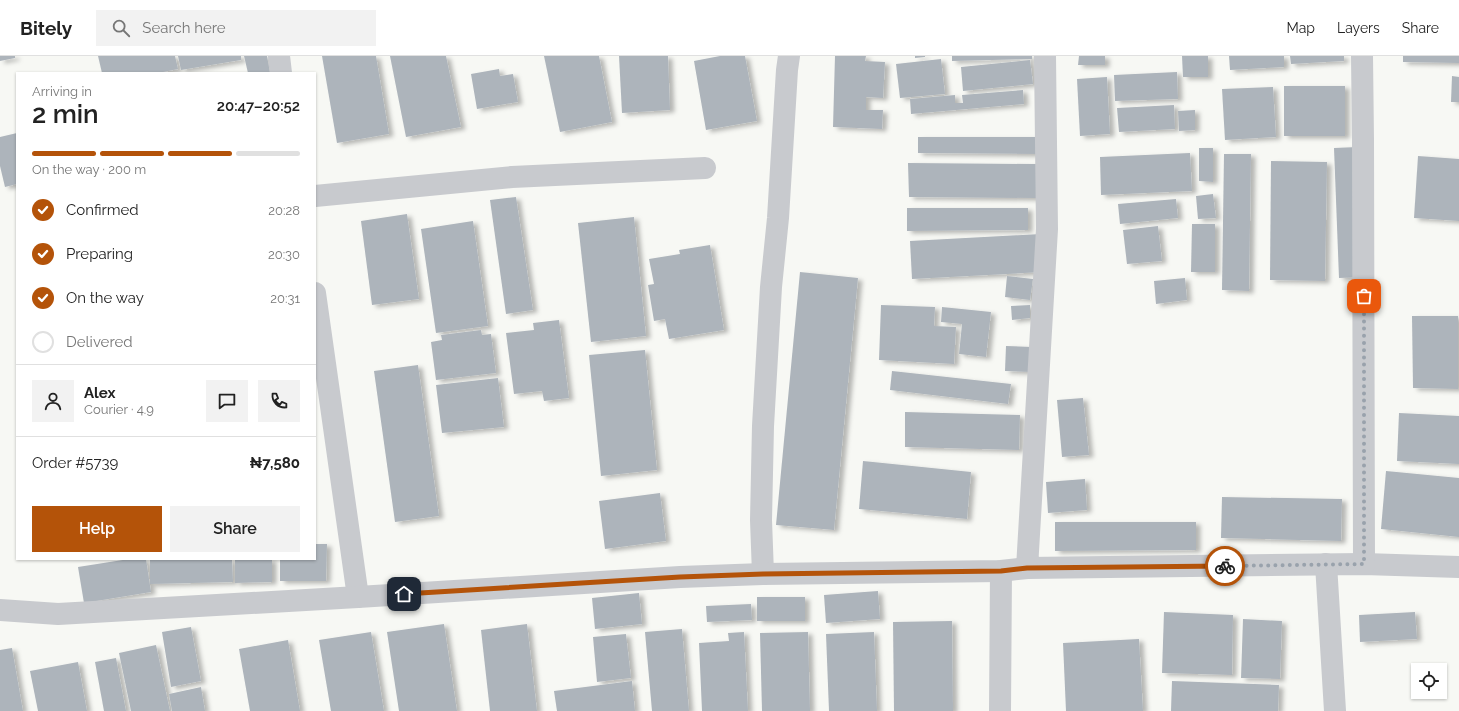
<!DOCTYPE html>
<html lang="en">
<head>
<meta charset="utf-8">
<style>
	body { margin:0; font-family:Raleway,sans-serif; background:#f2f2f2; color:#222; height:100vh; display:flex; flex-direction:column; font-size:15px; white-space:nowrap }
	* { box-sizing:border-box; margin:0 }
	p { font-size:13px; color:#767676 }
	.icon { flex:none; width:22px; height:22px; fill:none; stroke:currentColor; stroke-width:2; stroke-linecap:round; stroke-linejoin:round }
	.map { position:relative; flex:1; overflow:hidden }
	.sheet { position:absolute; left:16px; top:16px; width:300px; height:488px; display:flex; flex-direction:column; background:#fff; border-radius:0px; box-shadow:0 1px 3px #0004 }
	.sheet>* { flex:none }
	.fabs { position:absolute; left:1411px; top:607px; display:grid; gap:8px }
	.fabs a { display:grid; place-items:center; width:36px; height:36px; border-radius:0px; background:#fff; box-shadow:0 1px 3px #0004; font-size:20px }
	.pin { position:absolute; display:grid; place-items:center; width:34px; height:34px; color:#fff; margin:-17px; border-radius:8px; box-shadow:0 2px 6px #0006 }
	.courier { position:absolute; display:grid; place-items:center; width:40px; height:40px; margin:-20px; border:3px solid #b45309; border-radius:50%; background:#fff; color:#222; box-shadow:0 1px 5px #0007 }
	.headline em { font-style:normal; font-weight:600 }
	.headline div { display:flex; flex-direction:column-reverse }
	.headline { display:flex; align-items:center; justify-content:space-between; height:68px; padding:0 16px }
	h1 { font-size:26px; font-weight:600; line-height:30px }
	.bar { display:grid; grid-template-columns:repeat(4,1fr); gap:6px 4px; align-content:center; height:48px; padding:0 16px }
	.bar i { height:5px; border-radius:3px; background:#e0e0e0 }
	.bar .active { background:#b45309 }
	.bar p { grid-column:span 4 }
	.line { display:flex; align-items:center; gap:10px; padding:0 16px; border-top:1px solid #e0e0e0 }
	.line div { flex:1 }
	.round { display:grid; place-items:center; flex:none; width:42px; height:42px; border-radius:0px; background:#f2f2f2 }
	ol { padding:0 16px; list-style:none }
	li { display:flex; align-items:center; gap:12px; height:44px }
	li p { margin-inline-start:auto }
	li .icon { padding:4px; border-radius:50%; background:#b45309; color:#fff; stroke-width:4 }
	li:last-child { color:#767676 }
	li i { width:22px; height:22px; border:2px solid #e0e0e0; border-radius:50% }
	.primary-button { display:flex; gap:8px; margin-top:auto; padding:8px 16px }
	.primary-button a { flex:1; height:46px; border-radius:0px; background:#b45309; color:#fff; font-size:16px; font-weight:600; line-height:46px; text-align:center }
	.primary-button a+a { background:#f2f2f2; color:#222 }
	header { display:flex; align-items:center; gap:24px; box-sizing:border-box; height:56px; padding:0 20px; background:#fff; border-bottom:1px solid #e0e0e0 }
	header strong { font-size:19px }
	nav { display:flex; gap:22px; margin-inline-start:auto; font-size:14px }
	.search { width:280px; height:36px; background:#f2f2f2; display:flex; align-items:center; gap:10px; box-sizing:border-box; padding:0 14px; border-radius:0px; color:#767676; font-size:15px }
	.map>svg:first-child { display:block }
	.building { fill:#adb4bb; filter:url(#shadow) }
	.lines { fill:none; stroke-linecap:round; stroke-linejoin:round }
	.street { stroke:#c8cace; stroke-width:22 }
	.done { stroke:#99a2ac; stroke-width:4; stroke-dasharray:0 7.2 }
	.route { stroke:#b45309; stroke-width:5 }
</style>
</head>
<body>
<header>
<strong>Bitely</strong>
<div class="search"><svg class="icon" aria-label="search" viewBox="0 0 24 24"><circle cx="10" cy="10" r="6"/><path d="M15 15l6 6"/></svg>Search here</div>
<nav><a>Map</a><a>Layers</a><a>Share</a></nav>
</header>
<div class="map">
<svg width="1459" height="655" viewBox="0 0 1459 655">
	<defs>
		<filter id="shadow"><feDropShadow dx="4.5" dy="2.5" stdDeviation="2" flood-color="#0004"/></filter>
	</defs>
	<rect width="100%" height="100%" fill="#f7f8f4"/>
	<g class="building">
		<polygon points="0,0 15,0 15,2 0,5"/>
		<polygon points="98,0 175,0 178,13 158,17 102,17"/>
		<polygon points="178,0 241,0 241,4 181,14"/>
		<polygon points="244,0 267,0 270,17 248,17"/>
		<polygon points="322,0 376,0 389,78 337,87"/>
		<polygon points="390,0 446,0 461,71 406,81"/>
		<polygon points="544,0 599,0 612,66 560,76"/>
		<polygon points="619,0 668,0 670,54 622,57"/>
		<polygon points="720,0 745,0 757,65 706,74 694,5"/>
		<polygon points="835,0 866,0 865,5 885,6 883,42 866,41 866,54 883,54 882,73 833,71"/>
		<polygon points="915,0 925,0 925,1 915,2"/>
		<polygon points="952,0 1032,0 1032,3 952,5"/>
		<polygon points="1079,0 1105,0 1105,9 1078,9"/>
		<polygon points="1182,0 1208,0 1208,21 1183,21"/>
		<polygon points="1229,0 1284,0 1284,11 1230,14"/>
		<polygon points="1290,0 1344,0 1344,5 1291,8"/>
		<polygon points="1403,0 1459,0 1459,7 1403,6"/>
		<polygon points="941,3 945,38 900,42 896,8"/>
		<polygon points="1030,4 1033,28 963,35 961,11"/>
		<polygon points="499,13 500,20 513,18 518,46 477,53 471,18"/>
		<polygon points="1177,16 1178,43 1115,45 1114,19"/>
		<polygon points="1452,20 1459,21 1459,46 1451,46"/>
		<polygon points="1107,21 1110,78 1080,80 1077,23"/>
		<rect x="1284" y="30" width="61" height="50"/>
		<polygon points="1273,31 1276,81 1225,84 1222,33"/>
		<polygon points="1023,34 1024,48 911,58 910,43 955,39 955,47 963,47 962,39"/>
		<polygon points="1174,49 1175,73 1119,76 1117,52"/>
		<polygon points="1195,54 1195,74 1179,75 1178,55"/>
		<polygon points="17,77 17,128 5,131 0,110 0,81"/>
		<polygon points="918,81 1041,81 1041,98 918,97"/>
		<polygon points="1358,91 1363,221 1339,222 1334,92"/>
		<polygon points="1199,92 1213,92 1213,126 1199,125"/>
		<polygon points="1190,97 1192,135 1101,139 1100,101"/>
		<polygon points="1224,98 1251,98 1249,235 1222,234"/>
		<polygon points="1418,100 1459,103 1459,165 1414,162"/>
		<polygon points="1271,105 1327,106 1325,225 1270,224"/>
		<polygon points="908,107 1036,108 1036,142 909,141"/>
		<polygon points="1213,138 1216,162 1198,163 1196,140"/>
		<polygon points="516,141 533,254 506,258 490,144"/>
		<polygon points="1176,143 1178,162 1120,168 1118,148"/>
		<polygon points="907,152 1028,152 1028,174 907,175"/>
		<polygon points="407,158 419,243 372,249 361,165"/>
		<polygon points="634,161 646,280 591,286 578,167"/>
		<polygon points="473,165 488,270 436,277 421,173"/>
		<polygon points="1192,168 1215,168 1215,216 1191,216"/>
		<polygon points="1158,170 1162,205 1127,208 1123,174"/>
		<polygon points="1041,178 1043,216 912,223 910,185"/>
		<polygon points="710,189 724,274 669,283 665,263 654,265 648,229 654,228 649,203 680,198 679,194"/>
		<polygon points="800,216 858,222 834,474 776,469"/>
		<polygon points="1007,220 1033,223 1030,244 1005,241"/>
		<polygon points="1185,222 1187,244 1156,248 1154,225"/>
		<polygon points="881,249 935,251 934,270 956,271 954,308 879,304"/>
		<polygon points="1030,249 1030,262 1012,264 1011,250"/>
		<polygon points="942,251 991,256 986,301 959,298 962,268 941,266"/>
		<polygon points="1412,260 1458,260 1458,333 1413,332"/>
		<polygon points="559,264 569,342 544,345 542,335 514,338 506,277 534,274 533,267"/>
		<polygon points="481,274 482,279 491,278 496,317 436,324 431,286 442,284 441,279"/>
		<polygon points="1006,290 1032,291 1031,316 1005,315"/>
		<polygon points="645,294 657,414 601,420 589,299"/>
		<polygon points="418,309 439,460 395,466 374,315"/>
		<polygon points="892,315 1011,328 1008,348 890,334"/>
		<polygon points="498,322 504,371 442,377 436,329"/>
		<polygon points="1083,342 1089,399 1062,401 1057,344"/>
		<polygon points="905,356 1020,359 1019,394 905,391"/>
		<polygon points="1399,357 1459,360 1459,408 1397,405"/>
		<polygon points="863,405 971,416 967,463 859,453"/>
		<polygon points="1386,415 1459,422 1459,481 1381,473"/>
		<polygon points="1085,423 1087,454 1048,457 1046,426"/>
		<polygon points="660,437 666,485 605,493 599,445"/>
		<polygon points="1222,441 1342,443 1341,485 1221,482"/>
		<polygon points="1055,466 1196,466 1196,494 1055,495"/>
		<polygon points="315,488 327,488 326,525 280,525 280,503 315,503"/>
		<polygon points="129,503 146,503 151,536 84,547 78,511"/>
		<polygon points="150,503 232,503 233,526 150,528"/>
		<polygon points="235,503 272,503 272,526 235,527"/>
		<polygon points="878,535 880,563 826,567 824,539"/>
		<polygon points="639,537 642,568 595,573 592,542"/>
		<rect x="757" y="541" width="48" height="24"/>
		<polygon points="751,548 752,564 707,566 706,550"/>
		<polygon points="1164,556 1233,559 1232,619 1162,617"/>
		<polygon points="1415,556 1417,583 1360,586 1359,559"/>
		<polygon points="1243,563 1282,565 1280,623 1241,622"/>
		<polygon points="952,565 953,655 894,655 893,566"/>
		<polygon points="444,568 457,655 399,655 387,576"/>
		<polygon points="527,568 537,655 490,655 481,574"/>
		<polygon points="191,571 201,625 171,631 162,576"/>
		<polygon points="682,573 689,655 652,655 645,576"/>
		<polygon points="371,576 384,655 331,655 319,584"/>
		<polygon points="744,576 748,655 702,655 699,587 729,585 728,577"/>
		<polygon points="808,576 810,655 762,655 760,577"/>
		<polygon points="874,576 877,655 829,655 826,578"/>
		<polygon points="626,578 631,622 597,626 593,581"/>
		<polygon points="1139,583 1143,655 1066,655 1063,587"/>
		<polygon points="288,584 300,655 250,655 239,593"/>
		<polygon points="156,589 170,655 131,655 119,597"/>
		<polygon points="12,592 23,655 0,655 0,594"/>
		<polygon points="116,602 126,655 104,655 95,606"/>
		<polygon points="78,606 87,655 38,655 30,615"/>
		<polygon points="632,625 635,655 557,655 554,635"/>
		<polygon points="1172,625 1279,629 1278,655 1171,655"/>
		<polygon points="201,631 205,655 172,655 169,638"/>
	</g>
	<g class="lines">
		<g class="street">
			<polyline points="279,0 281,17"/>
			<polyline points="1045,0 1047,173 1027,512 1364,508 1459,511"/>
			<polyline points="1362,0 1363,83 1364,508"/>
			<polyline points="315,140 512,121 705,112"/>
			<polyline points="315,237 358,541"/>
			<polyline points="1326,508 1335,655"/>
			<polyline points="763,518 761,464 763,370 771,231 778,162 787,14 789,0"/>
			<polyline points="0,554 58,558 358,541 680,521 763,518 1001,515 1027,512"/>
			<polyline points="1000,655 1001,515"/>
		</g>
	</g>
	<g class="lines">
		<polyline class="done" points="1225,510 1364,508 1364,240"/>
		<polyline class="route" points="404,538 680,521 763,518 1001,515 1027,512 1225,510"/>
	</g>
</svg>
<div class="fabs">
<a><svg class="icon" aria-label="locate" viewBox="0 0 24 24"><circle cx="12" cy="12" r="6"/><path d="M12 2v4M12 18v4M2 12h4M18 12h4"/></svg></a>
</div>
<div class="pin" style="left:1364px;top:240px;background:#ea580c"><svg class="icon" aria-label="bag" viewBox="0 0 24 24"><path d="M5 8h14l-1 12H6zM9 8a3 3 0 0 1 6 0"/></svg></div>
<div class="pin" style="left:404px;top:538px;background:#1f2937"><svg class="icon" aria-label="home" viewBox="0 0 24 24"><path d="M3 11l9-7 9 7M6 9v11h12V9"/></svg></div>
<div class="courier" style="left:1225px;top:510px"><svg class="icon" aria-label="bike" viewBox="0 0 24 24"><circle cx="6" cy="16" r="4"/><circle cx="18" cy="16" r="4"/><path d="M6 16l4-8h5l3 8M10 8l3 8H6M13 5h3"/></svg></div>
<section class="sheet">
<div class="headline"><div><h1>2 min</h1><p>Arriving in</p></div><em>20:47–20:52</em></div>
<div class="bar"><i class="active"></i><i class="active"></i><i class="active"></i><i></i><p>On the way · 200 m</p></div>
<ol>
<li><svg class="icon" aria-label="check" viewBox="0 0 24 24"><path d="M5 12l5 5 9-10"/></svg>Confirmed<p>20:28</p></li>
<li><svg class="icon" aria-label="check" viewBox="0 0 24 24"><path d="M5 12l5 5 9-10"/></svg>Preparing<p>20:30</p></li>
<li><svg class="icon" aria-label="check" viewBox="0 0 24 24"><path d="M5 12l5 5 9-10"/></svg>On the way<p>20:31</p></li>
<li><i></i>Delivered</li>
</ol>
<div class="line" style="height:72px"><a class="round"><svg class="icon" aria-label="person" viewBox="0 0 24 24"><circle cx="12" cy="8" r="4"/><path d="M4 21q1-7 8-7t8 7"/></svg></a><div><b>Alex</b><p>Courier · 4.9</p></div><a class="round"><svg class="icon" aria-label="chat" viewBox="0 0 24 24"><path d="M4 5h16v11H9l-5 4z"/></svg></a><a class="round"><svg class="icon" aria-label="phone" viewBox="0 0 24 24"><path d="M5 4h4l2 5-3 2q2 4 5 5l2-3 5 2v4C11 20 4 13 5 4z"/></svg></a></div>
<div class="line" style="height:52px"><div>Order #5739</div><b>₦7,580</b></div>
<div class="primary-button"><a>Help</a><a>Share</a></div>
</section>
</div>
</body>
</html>
